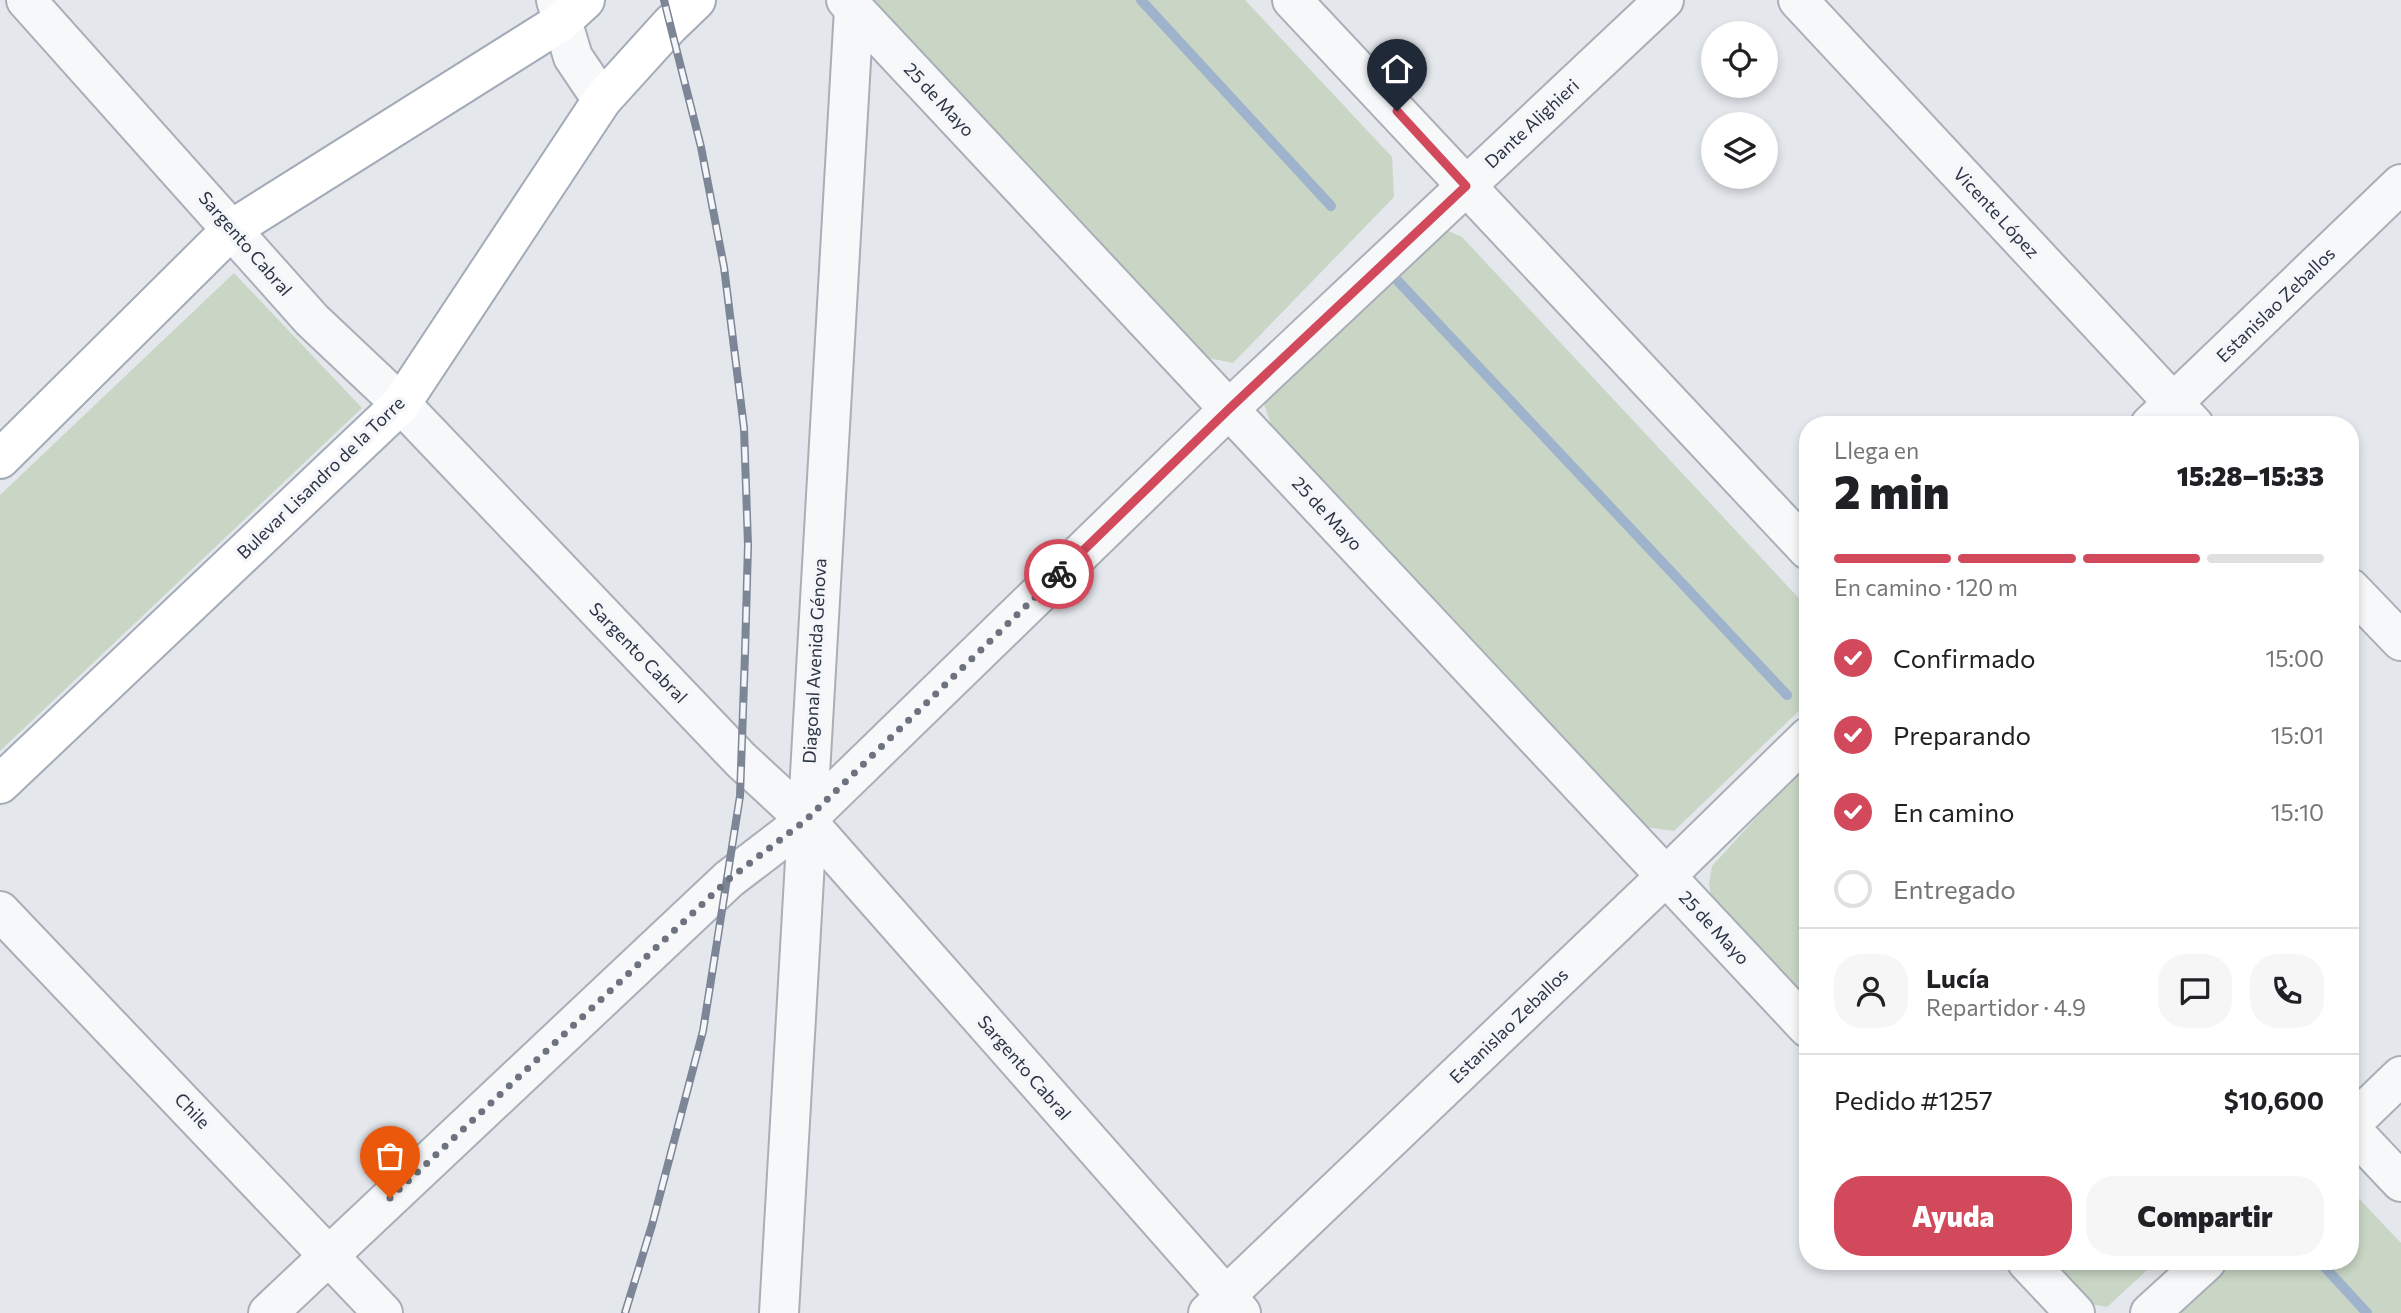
<!DOCTYPE html>
<html lang="es">
<head>
<meta charset="utf-8">
<style>
	body { margin:0; font-family:Commissioner,sans-serif; background:#f6f6f6; color:#202124; height:100vh; display:flex; flex-direction:column; font-size:26px; white-space:nowrap }
	* { box-sizing:border-box; margin:0 }
	p { font-size:23px; color:#757577 }
	.icon { flex:none; width:38px; height:38px; fill:none; stroke:currentColor; stroke-width:2; stroke-linecap:round; stroke-linejoin:round }
	.map { position:relative; flex:1; overflow:hidden }
	.side { position:absolute; left:1799px; top:416px; width:560px; height:854px; display:flex; flex-direction:column; background:#fff; border-radius:28px; box-shadow:0 4px 10px #0003 }
	.side>* { flex:none }
	.fabs { position:absolute; left:1701px; top:21px; display:grid; gap:14px }
	.fabs a { display:grid; place-items:center; width:77px; height:77px; border-radius:50%; background:#fff; box-shadow:0 4px 10px #0003; font-size:35px }
	.pin { position:absolute; display:grid; place-items:center; width:60px; height:60px; color:#fff; margin:-72px -30px; border-radius:50% 50% 50% 0; rotate:-45deg; box-shadow:0 0 7px #0007 }
	.pin .icon { rotate:45deg }
	.courier { position:absolute; display:grid; place-items:center; width:70px; height:70px; margin:-35px; border:5px solid #d1495b; border-radius:50%; background:#fff; color:#222; box-shadow:0 2px 9px #0007 }
	.head em { font-style:normal; font-weight:800 }
	.head div { display:flex; flex-direction:column-reverse }
	.head { display:flex; align-items:center; justify-content:space-between; height:119px; padding:0 35px }
	h1 { font-size:46px; font-weight:800; line-height:52px }
	.bar { display:grid; grid-template-columns:repeat(4,1fr); gap:10px 7px; align-content:center; height:84px; padding:0 35px }
	.bar i { height:9px; border-radius:5px; background:#e0e0e0 }
	.bar .current { background:#d1495b }
	.bar p { grid-column:span 4 }
	.line { display:flex; align-items:center; gap:18px; padding:0 35px; border-top:2px solid #e0e0e0 }
	.line div { flex:1 }
	.round { display:grid; place-items:center; flex:none; width:74px; height:74px; border-radius:28px; background:#f6f6f6 }
	ol { padding:0 35px; list-style:none }
	li { display:flex; align-items:center; gap:21px; height:77px }
	li p { margin-inline-start:auto }
	li .icon { padding:7px; border-radius:50%; background:#d1495b; color:#fff; stroke-width:4 }
	li:last-child { color:#757577 }
	li i { width:38px; height:38px; border:4px solid #e0e0e0; border-radius:50% }
	.action { display:flex; gap:14px; margin-top:auto; padding:14px 35px }
	.action a { flex:1; height:80px; border-radius:28px; background:#d1495b; color:#fff; font-size:28px; font-weight:800; line-height:80px; text-align:center }
	.action a+a { background:#f6f6f6; color:#202124 }
	.map>svg:first-child { display:block }
	.green { fill:#c9d6c5 }
	.lines { fill:none; stroke-linecap:round; stroke-linejoin:round }
	.stream { stroke:#9fb4cc; stroke-width:10 }
	.minor-casing { stroke:#a9aeb7; stroke-width:42 }
	.major-casing { stroke:#a3abb8; stroke-width:42 }
	.minor { stroke:#f7f8fa; stroke-width:38 }
	.major { stroke:#fff; stroke-width:38 }
	.rail-casing { stroke:#7d8696; stroke-width:8 }
	.rail { stroke:#f4f6f9; stroke-width:5; stroke-dasharray:16; stroke-linecap:butt }
	.done { stroke:#6c737f; stroke-width:7; stroke-dasharray:0 12.6 }
	.route { stroke:#d1495b; stroke-width:9 }
	.labels { text-anchor:middle; stroke-width:7; stroke-linejoin:round; paint-order:stroke }
	.street-label { font-size:18px; fill:#2b3445; stroke:#f4f6f9 }
</style>
</head>
<body>
<div class="map">
<svg width="2401" height="1313" viewBox="0 0 2401 1313">
	<rect width="100%" height="100%" fill="#e4e7ec"/>
	<g class="green">
		<polygon points="868,0 1245,0 1392,157 1394,197 1233,363 1204,357"/>
		<polygon points="1442,228 1462,237 1808,608 1808,702 1674,831 1639,826 1273,430 1264,404 1276,385"/>
		<polygon points="234,273 362,408 0,751 0,495"/>
		<polygon points="1808,766 1808,1007 1713,906 1709,884 1712,866 1789,782"/>
		<polygon points="2350,1189 2401,1243 2401,1313 2163,1313 2220,1262 2350,1262"/>
		<polygon points="2045,1262 2156,1262 2107,1307 2082,1302"/>
	</g>
	<g class="lines">
		<g class="stream">
			<polyline points="1141,0 1331,206"/>
			<polyline points="1395,278 1787,695"/>
			<polyline points="2320,1262 2367,1313"/>
		</g>
		<defs>
			<g id="minor">
				<polyline points="26,0 312,320 401,404 741,760 806,820 1241,1313"/>
				<polyline points="556,0 573,57 602,100"/>
				<polyline points="846,0 1808,1028"/>
				<polyline points="1292,0 1808,550"/>
				<polyline points="1798,0 2194,425"/>
				<polyline points="2150,425 2401,184"/>
				<polyline points="2350,588 2401,641"/>
				<polyline points="0,911 383,1313"/>
				<polyline points="2350,1125 2401,1076"/>
				<polyline points="2350,1128 2401,1182"/>
				<polyline points="2027,1262 2075,1313"/>
				<polyline points="268,1313 729,879 806,820 1229,409 1664,0"/>
				<polyline points="779,1313 854,9"/>
				<polyline points="1208,1313 1666,876 1808,737"/>
				<polyline points="2150,1313 2206,1262"/>
			</g>
			<g id="major">
				<polyline points="0,459 232,229 561,22 585,0"/>
				<polyline points="0,784 401,404 602,100 670,25 696,0"/>
			</g>
		</defs>
		<use href="#minor" class="minor-casing"/>
		<use href="#major" class="major-casing"/>
		<use href="#minor" class="minor"/>
		<use href="#major" class="major"/>
		<defs>
			<polyline id="rail" points="625,1313 652,1225 703,1031 740,796 745,654 748,545 744,428 724,267 701,147 664,0"/>
		</defs>
		<use href="#rail" class="rail-casing"/>
		<use href="#rail" class="rail"/>
	</g>
	<g class="lines">
		<polyline class="done" points="390,1198 729,879 806,820 1059,574"/>
		<polyline class="route" points="1059,574 1229,409 1466,186 1397,111"/>
	</g>
	<g class="labels">
		<g class="street-label">
			<text transform="translate(939 100) rotate(47)" y="6">25 de Mayo</text>
			<text transform="translate(1532 124) rotate(-43)" y="6">Dante Alighieri</text>
			<text transform="translate(1996 213) rotate(47)" y="6">Vicente López</text>
			<text transform="translate(245 244) rotate(49)" y="6">Sargento Cabral</text>
			<text transform="translate(2276 305) rotate(-44)" y="6">Estanislao Zeballos</text>
			<text transform="translate(321 478) rotate(-44)" y="6">Bulevar Lisandro de la Torre</text>
			<text transform="translate(1327 514) rotate(47)" y="6">25 de Mayo</text>
			<text transform="translate(638 653) rotate(46)" y="6">Sargento Cabral</text>
			<text transform="translate(815 661) rotate(-87)" y="6">Diagonal Avenida Génova</text>
			<text transform="translate(1714 928) rotate(47)" y="6">25 de Mayo</text>
			<text transform="translate(1509 1026) rotate(-44)" y="6">Estanislao Zeballos</text>
			<text transform="translate(1024 1068) rotate(49)" y="6">Sargento Cabral</text>
			<text transform="translate(192 1111) rotate(46)" y="6">Chile</text>
		</g>
	</g>
</svg>
<div class="fabs">
<a><svg class="icon" aria-label="locate" viewBox="0 0 24 24"><circle cx="12" cy="12" r="6"/><path d="M12 2v4M12 18v4M2 12h4M18 12h4"/></svg></a>
<a><svg class="icon" aria-label="layers" viewBox="0 0 24 24"><path d="M12 4l9 5-9 5-9-5zM3 14l9 5 9-5"/></svg></a>
</div>
<div class="pin" style="left:390px;top:1198px;background:#ea580c"><svg class="icon" aria-label="bag" viewBox="0 0 24 24"><path d="M5 8h14l-1 12H6zM9 8a3 3 0 0 1 6 0"/></svg></div>
<div class="pin" style="left:1397px;top:111px;background:#1f2937"><svg class="icon" aria-label="home" viewBox="0 0 24 24"><path d="M3 11l9-7 9 7M6 9v11h12V9"/></svg></div>
<div class="courier" style="left:1059px;top:574px"><svg class="icon" aria-label="bike" viewBox="0 0 24 24"><circle cx="6" cy="16" r="4"/><circle cx="18" cy="16" r="4"/><path d="M6 16l4-8h5l3 8M10 8l3 8H6M13 5h3"/></svg></div>
<section class="side">
<div class="head"><div><h1>2 min</h1><p>Llega en</p></div><em>15:28–15:33</em></div>
<div class="bar"><i class="current"></i><i class="current"></i><i class="current"></i><i></i><p>En camino · 120 m</p></div>
<ol>
<li><svg class="icon" aria-label="check" viewBox="0 0 24 24"><path d="M5 12l5 5 9-10"/></svg>Confirmado<p>15:00</p></li>
<li><svg class="icon" aria-label="check" viewBox="0 0 24 24"><path d="M5 12l5 5 9-10"/></svg>Preparando<p>15:01</p></li>
<li><svg class="icon" aria-label="check" viewBox="0 0 24 24"><path d="M5 12l5 5 9-10"/></svg>En camino<p>15:10</p></li>
<li><i></i>Entregado</li>
</ol>
<div class="line" style="height:126px"><a class="round"><svg class="icon" aria-label="person" viewBox="0 0 24 24"><circle cx="12" cy="8" r="4"/><path d="M4 21q1-7 8-7t8 7"/></svg></a><div><b>Lucía</b><p>Repartidor · 4.9</p></div><a class="round"><svg class="icon" aria-label="chat" viewBox="0 0 24 24"><path d="M4 5h16v11H9l-5 4z"/></svg></a><a class="round"><svg class="icon" aria-label="phone" viewBox="0 0 24 24"><path d="M5 4h4l2 5-3 2q2 4 5 5l2-3 5 2v4C11 20 4 13 5 4z"/></svg></a></div>
<div class="line" style="height:91px"><div>Pedido #1257</div><b>$10,600</b></div>
<div class="action"><a>Ayuda</a><a>Compartir</a></div>
</section>
</div>
</body>
</html>
